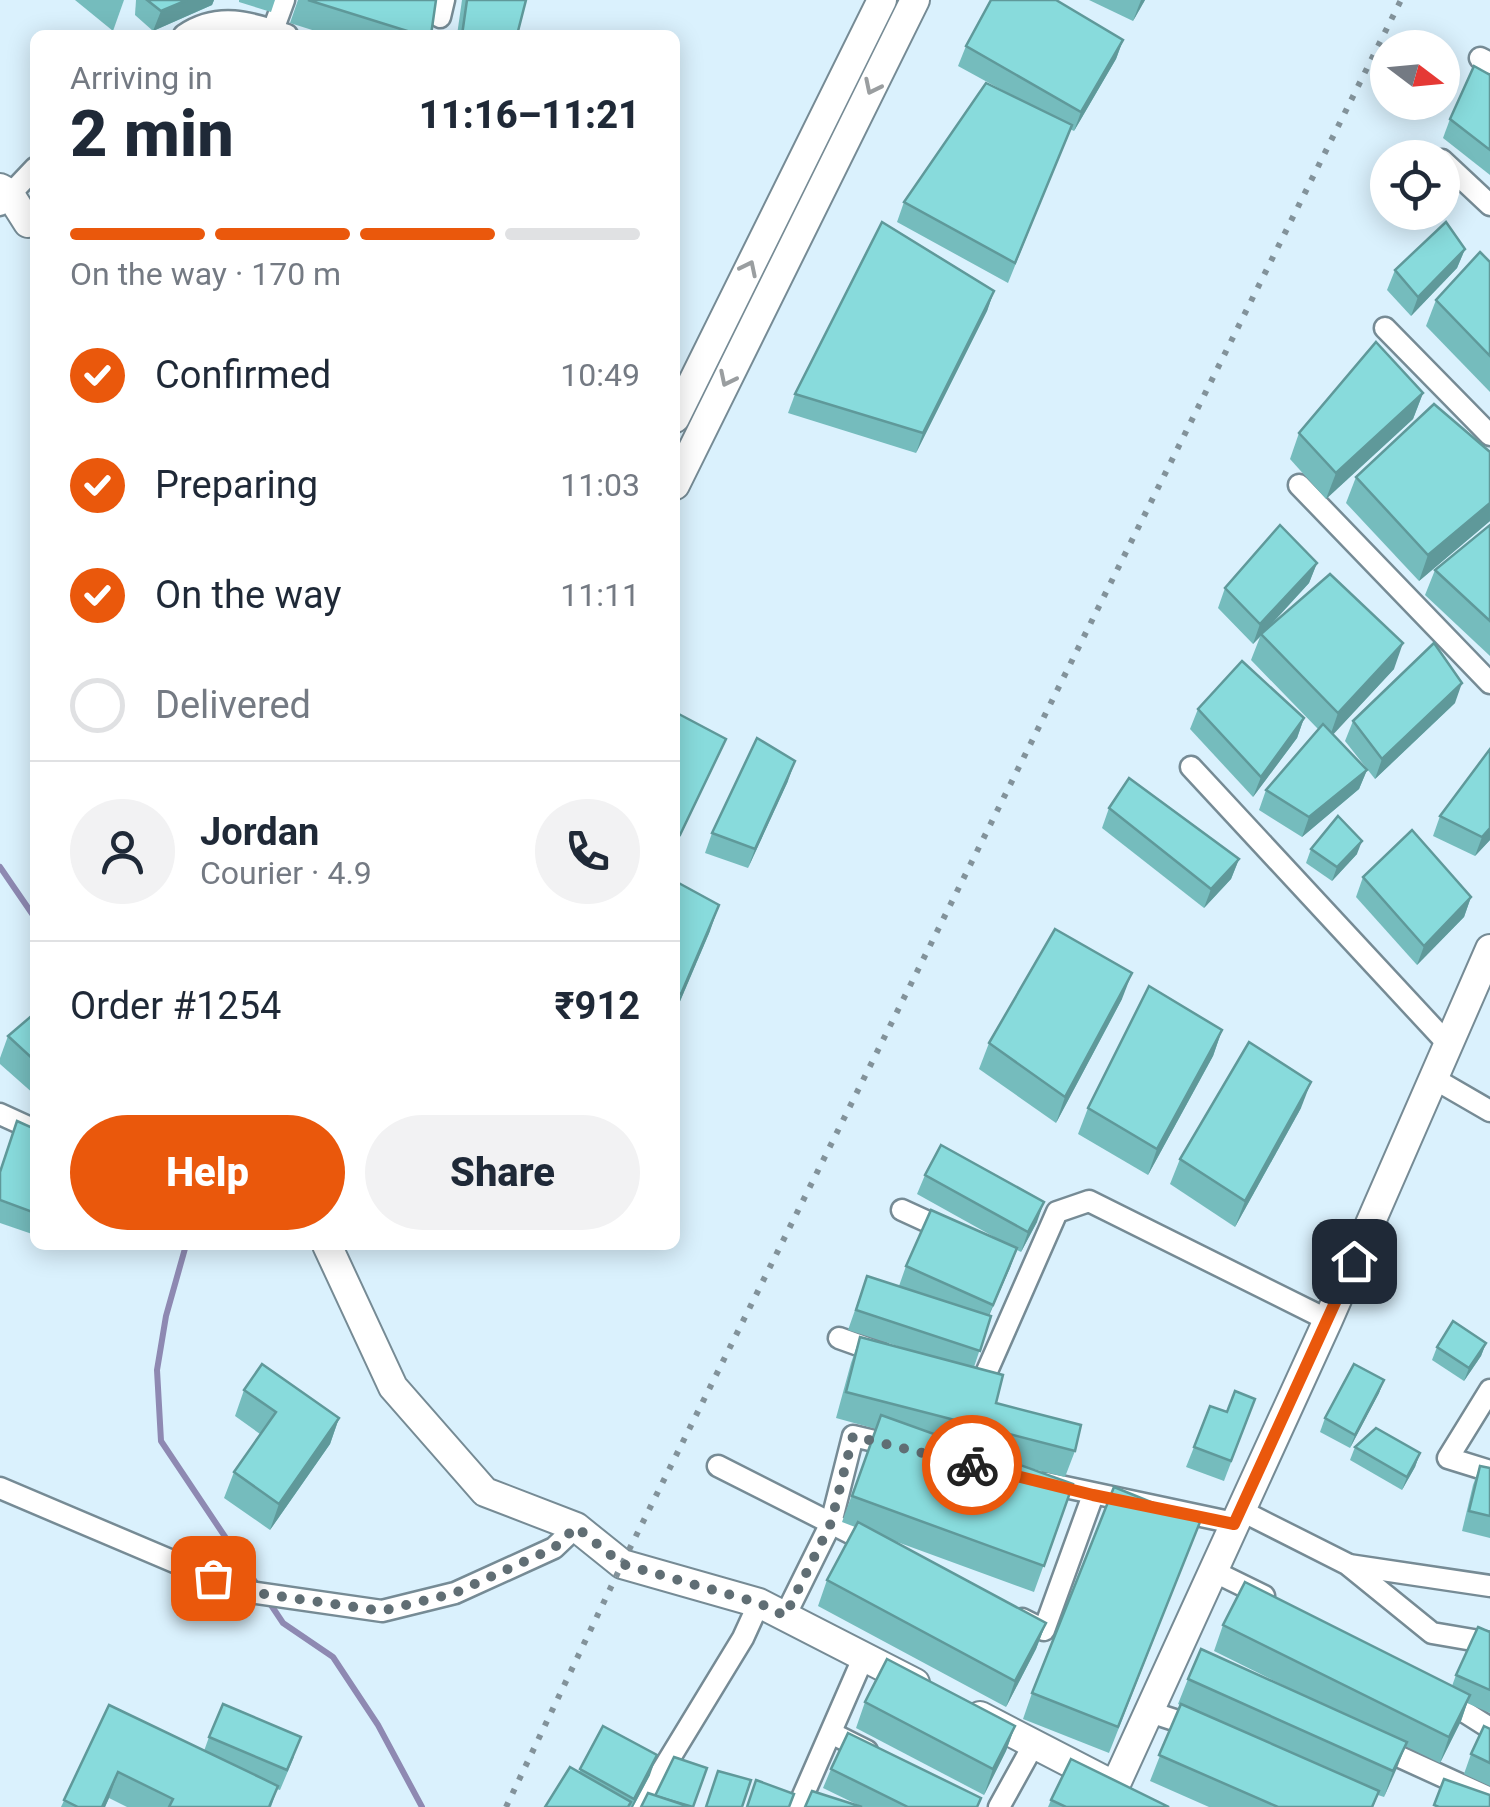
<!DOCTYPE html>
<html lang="en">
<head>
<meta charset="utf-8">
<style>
	body { margin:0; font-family:Roboto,sans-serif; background:#f2f2f3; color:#1f2937; height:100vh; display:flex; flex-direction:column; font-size:38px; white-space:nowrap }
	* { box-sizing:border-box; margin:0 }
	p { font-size:32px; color:#747a83 }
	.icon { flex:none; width:55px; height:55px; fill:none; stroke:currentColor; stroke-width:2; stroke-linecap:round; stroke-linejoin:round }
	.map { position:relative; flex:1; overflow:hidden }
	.panel { position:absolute; left:30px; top:30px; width:650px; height:1220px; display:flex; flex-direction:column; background:#fff; border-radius:15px; box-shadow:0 5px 25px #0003 }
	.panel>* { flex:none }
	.needle { width:65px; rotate:106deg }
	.buttons { position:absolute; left:1370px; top:30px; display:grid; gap:20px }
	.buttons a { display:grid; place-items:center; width:90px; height:90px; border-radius:50%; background:#fff; box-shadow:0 5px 25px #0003; font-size:50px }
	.pin { position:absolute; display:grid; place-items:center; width:85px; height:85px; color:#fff; margin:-42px; border-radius:20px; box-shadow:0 5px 15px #0006 }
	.courier { position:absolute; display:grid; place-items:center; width:100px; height:100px; margin:-50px; border:8px solid #ea580c; border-radius:50%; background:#fff; color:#222; box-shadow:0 2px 12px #0007 }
	.summary em { font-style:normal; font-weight:800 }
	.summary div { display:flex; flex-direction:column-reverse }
	.summary { display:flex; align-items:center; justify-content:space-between; height:170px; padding:0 40px }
	h1 { font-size:65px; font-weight:800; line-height:75px }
	.bar { display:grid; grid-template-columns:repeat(4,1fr); gap:15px 10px; align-content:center; height:120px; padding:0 40px }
	.bar i { height:12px; border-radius:8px; background:#e0e1e3 }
	.bar .selected { background:#ea580c }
	.bar p { grid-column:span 4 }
	.line { display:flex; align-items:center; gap:25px; padding:0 40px; border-top:2px solid #e0e1e3 }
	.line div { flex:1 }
	.round { display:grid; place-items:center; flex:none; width:105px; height:105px; border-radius:52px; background:#f2f2f3 }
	ol { padding:0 40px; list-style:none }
	li { display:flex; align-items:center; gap:30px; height:110px }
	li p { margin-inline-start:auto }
	li .icon { padding:10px; border-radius:50%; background:#ea580c; color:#fff; stroke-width:4 }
	li:last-child { color:#747a83 }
	li i { width:55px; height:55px; border:5px solid #e0e1e3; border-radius:50% }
	.action { display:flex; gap:20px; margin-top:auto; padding:20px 40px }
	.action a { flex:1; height:115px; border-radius:60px; background:#ea580c; color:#fff; font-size:40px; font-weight:800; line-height:115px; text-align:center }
	.action a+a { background:#f2f2f3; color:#1f2937 }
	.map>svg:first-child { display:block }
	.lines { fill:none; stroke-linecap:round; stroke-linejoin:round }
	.stream { stroke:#8e89b2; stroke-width:6 }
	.street-casing { stroke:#768b95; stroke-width:25 }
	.secondary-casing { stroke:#768b95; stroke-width:32 }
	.street { stroke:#fff; stroke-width:20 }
	.secondary { stroke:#fff; stroke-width:28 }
	.rail { stroke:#82929a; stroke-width:6; stroke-dasharray:5 10; stroke-linecap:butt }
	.wall { fill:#75bcbd }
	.shaded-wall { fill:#5f999a }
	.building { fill:#88dbdc; stroke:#5f999a; stroke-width:2.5 }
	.oneway { stroke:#9a9ea0 }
	.done { stroke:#606e74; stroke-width:10; stroke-dasharray:0 18 }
	.route { stroke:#ea580c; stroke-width:12 }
</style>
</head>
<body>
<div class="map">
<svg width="1490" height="1807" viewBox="0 0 1490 1807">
	<rect width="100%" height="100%" fill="#daf1fd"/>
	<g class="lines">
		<g class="stream">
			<polyline points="0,867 35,918"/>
			<polyline points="186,1245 166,1316 157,1370 161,1441 260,1589"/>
			<polyline points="267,1599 283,1623 333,1657 378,1725 422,1807"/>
		</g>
		<defs>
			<g id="street">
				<polyline points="440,17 444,0"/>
				<polyline points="273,30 284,0"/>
				<path d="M184,35C218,12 250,22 287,35"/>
				<polyline points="1480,58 1490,63"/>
				<polyline points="1442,160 1490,205"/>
				<polyline points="0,205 35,168"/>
				<polyline points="1385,328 1490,435"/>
				<polyline points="1299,485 1490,683"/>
				<polyline points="1191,767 1448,1044"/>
				<polyline points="1433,1078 1490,1111"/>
				<polyline points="0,1114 35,1130"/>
				<polyline points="902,1210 950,1232"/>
				<polyline points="839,1338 881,1353"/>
				<polyline points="975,1385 980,1387 1057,1212 1089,1201 1328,1320"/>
				<polyline points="1490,1390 1448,1458 1490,1471"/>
				<polyline points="718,1466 876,1546"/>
				<polyline points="1046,1483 1234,1523"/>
				<polyline points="0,1488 243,1591 382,1611 455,1593 554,1548 576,1527"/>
				<polyline points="1240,1510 1347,1564 1432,1633 1490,1643"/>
				<polyline points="1349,1565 1490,1586"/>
				<polyline points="1213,1571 1264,1596"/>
				<polyline points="785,1616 831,1523 853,1436 896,1446"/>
				<polyline points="1022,1619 1044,1630 1093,1495"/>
				<polyline points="1441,1697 1490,1728"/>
				<polyline points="1150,1712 1199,1728"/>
				<polyline points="831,1733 867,1751"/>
				<polyline points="1378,1747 1490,1798"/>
				<polyline points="640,1807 743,1638 759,1603"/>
				<polyline points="798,1807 864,1656"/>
				<polyline points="999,1807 1034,1744"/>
			</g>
			<g id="secondary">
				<polyline points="0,188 9,193 28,223"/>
				<polyline points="675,418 882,0"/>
				<polyline points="675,485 915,0"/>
				<polyline points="327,1245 393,1387 485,1492 576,1527 622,1564 759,1603 915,1683"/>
				<polyline points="980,1716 1115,1786 1328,1320 1490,949"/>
			</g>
		</defs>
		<use href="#street" class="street-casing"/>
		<use href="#secondary" class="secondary-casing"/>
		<use href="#street" class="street"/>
		<use href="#secondary" class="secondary"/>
		<polyline class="rail" points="506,1807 622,1564 1401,0"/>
	</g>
	<g class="wall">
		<polygon points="75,0 124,0 113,31"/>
		<polygon points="136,0 214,0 212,5 153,31 135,15"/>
		<polygon points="239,0 275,0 271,12 239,2"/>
		<polygon points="298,0 436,0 431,35 328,35 290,23"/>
		<polygon points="462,0 526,0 517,35 457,35"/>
		<polygon points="1089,0 1145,0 1133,21"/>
		<polygon points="1123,40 1116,59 1074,131 1070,129 1008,283 897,222 904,202 1011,95 958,66 966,46"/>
		<polygon points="1490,75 1490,175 1443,138 1450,119"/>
		<polygon points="1465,249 1457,268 1411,316 1387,290 1395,270"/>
		<polygon points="1490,262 1490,392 1426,326 1436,300"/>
		<polygon points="994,291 987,311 916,453 788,413 795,394"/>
		<polygon points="1423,393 1413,419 1326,499 1290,459 1299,433"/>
		<polygon points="1490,452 1490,521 1419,581 1346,503 1356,477"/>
		<polygon points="1490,525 1490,656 1425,595 1435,570"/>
		<polygon points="1317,563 1309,583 1267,629 1394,669 1333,734 1367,770 1359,789 1302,837 1259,810 1266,790 1318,729 1251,660 1260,637 1253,644 1218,608 1225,588"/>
		<polygon points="1455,703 1375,779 1345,741 1353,721"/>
		<polygon points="1198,709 1304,718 1297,738 1253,797 1190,729"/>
		<polygon points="788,781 748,868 705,853 712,833"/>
		<polygon points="1109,808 1239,859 1231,879 1204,908 1102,828"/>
		<polygon points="1440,816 1490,840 1475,856 1433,836"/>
		<polygon points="1311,849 1357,854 1332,881 1306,863"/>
		<polygon points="1363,877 1471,897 1464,917 1417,965 1356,897"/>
		<polygon points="675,881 710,931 675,1013"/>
		<polygon points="1122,999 1056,1123 979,1069 989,1043"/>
		<polygon points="35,1013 35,1095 0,1064 0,1058 8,1036"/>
		<polygon points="1222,1030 1213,1056 1148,1175 1078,1134 1088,1108"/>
		<polygon points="1301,1108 1235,1227 1170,1184 1180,1159"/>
		<polygon points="35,1129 35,1235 0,1223 0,1171"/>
		<polygon points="925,1175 1037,1222 1021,1252 1017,1250 989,1316 991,1316 974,1367 996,1403 1075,1451 1065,1477 1025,1467 1073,1484 1034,1592 889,1539 1046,1623 1036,1649 1006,1707 818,1606 827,1580 855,1527 842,1522 876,1429 836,1418 851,1363 860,1337 913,1351 848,1330 867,1276 899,1286 906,1266 1005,1243 917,1194"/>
		<polygon points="1486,1343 1481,1356 1464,1381 1432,1360 1437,1347"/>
		<polygon points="1384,1380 1379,1393 1350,1448 1320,1432 1325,1418"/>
		<polygon points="244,1390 339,1418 330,1444 270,1530 224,1498 234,1472 260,1434 235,1416"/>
		<polygon points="1255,1399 1224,1481 1186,1467 1194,1447 1227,1412"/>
		<polygon points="1355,1447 1420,1453 1415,1467 1402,1490 1350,1460"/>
		<polygon points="1480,1466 1490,1468 1490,1538 1462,1531 1473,1485"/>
		<polygon points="1200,1522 1109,1753 1023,1719 1032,1693"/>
		<polygon points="1223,1625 1452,1686 1456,1675 1490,1632 1490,1713 1467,1703 1461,1721 1440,1763 1405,1746 1384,1797 1378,1795 1373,1807 1209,1807 1150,1781 1180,1705 1178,1704 1188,1679 1299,1693 1214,1651"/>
		<polygon points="865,1702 1015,1726 1006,1751 984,1795 856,1728"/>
		<polygon points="109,1705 204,1751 209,1737 294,1757 280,1790 277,1789 271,1807 127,1807 109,1798 105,1807 61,1807"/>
		<polygon points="603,1726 650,1775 633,1807 545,1807 579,1772"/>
		<polygon points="1490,1729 1490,1786 1464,1774 1471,1754"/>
		<polygon points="831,1769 978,1807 805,1807 860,1806 823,1788"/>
		<polygon points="1051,1800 1169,1807 1048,1807"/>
	</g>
	<g class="shaded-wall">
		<polygon points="187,0 214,0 212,5 153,31 161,11"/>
		<polygon points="1141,0 1145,0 1133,21"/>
		<polygon points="1123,40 1116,59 1074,131 1081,112"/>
		<polygon points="1465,249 1457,268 1411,316 1418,297"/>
		<polygon points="994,291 987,311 916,453 923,433"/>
		<polygon points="1423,393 1413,419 1326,499 1336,473"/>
		<polygon points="1490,503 1490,521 1419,581 1428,555"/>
		<polygon points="1317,563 1309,583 1253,644 1260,624"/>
		<polygon points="1403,643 1394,669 1329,739 1338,713"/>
		<polygon points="1462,683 1455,703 1375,779 1382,759"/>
		<polygon points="1304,718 1297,738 1253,797 1261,777"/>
		<polygon points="795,761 788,781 748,868 755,849"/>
		<polygon points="1367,770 1359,789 1302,837 1309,817"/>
		<polygon points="1490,828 1490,840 1475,856 1482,837"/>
		<polygon points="1362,841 1357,854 1332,881 1337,867"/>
		<polygon points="1239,859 1231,879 1204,908 1211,889"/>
		<polygon points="1471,897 1464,917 1417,965 1424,946"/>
		<polygon points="719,905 710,931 675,1013 681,994"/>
		<polygon points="1132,973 1122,999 1056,1123 1065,1097"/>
		<polygon points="1222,1030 1213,1056 1148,1175 1157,1149"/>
		<polygon points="1311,1082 1301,1108 1235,1227 1245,1201"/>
		<polygon points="1044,1202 1037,1222 1021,1252 1028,1232"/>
		<polygon points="1017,1248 1010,1268 985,1324"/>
		<polygon points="1486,1343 1481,1356 1464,1381 1469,1368"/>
		<polygon points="1384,1380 1379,1393 1350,1448 1355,1435"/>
		<polygon points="339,1418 330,1444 270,1530 279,1504"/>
		<polygon points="1420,1453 1415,1467 1402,1490 1407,1477"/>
		<polygon points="1046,1623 1036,1649 1006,1707 1015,1681"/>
		<polygon points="1470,1695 1461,1721 1440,1763 1449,1737"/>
		<polygon points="1015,1726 1006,1751 984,1795 993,1769"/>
		<polygon points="1407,1742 1397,1768 1384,1797 1393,1771"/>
		<polygon points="657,1755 650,1775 633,1807 631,1807"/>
		<polygon points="118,1772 109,1798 105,1807 102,1807"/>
	</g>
	<g class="building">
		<polygon points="147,0 187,0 161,11"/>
		<polygon points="308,0 436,0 431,35 420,35"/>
		<polygon points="467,0 526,0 517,35 462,35"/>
		<polygon points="991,0 1056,0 1123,40 1081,112 966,46"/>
		<polygon points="1474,66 1490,75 1490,150 1450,119"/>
		<polygon points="986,83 1072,125 1015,263 904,202"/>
		<polygon points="882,222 994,291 923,433 795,394"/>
		<polygon points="1446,222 1465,249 1418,297 1395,270"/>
		<polygon points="1480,252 1490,262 1490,356 1436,300"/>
		<polygon points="1376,342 1423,393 1336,473 1299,433"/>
		<polygon points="1434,404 1490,452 1490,503 1428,555 1356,477"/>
		<polygon points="1280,525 1317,563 1260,624 1225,588"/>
		<polygon points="1490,525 1490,621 1435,570"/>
		<polygon points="1330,574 1403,643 1338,713 1261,634"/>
		<polygon points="1434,643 1462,683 1382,759 1353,721"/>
		<polygon points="1242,661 1304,718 1261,777 1198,709"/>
		<polygon points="675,712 726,739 680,835 675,833"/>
		<polygon points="1323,724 1367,770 1309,817 1266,790"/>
		<polygon points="757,738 795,761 755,849 712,833"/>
		<polygon points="1490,749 1490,828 1482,837 1440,816"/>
		<polygon points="1129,778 1239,859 1211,889 1109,808"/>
		<polygon points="1338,816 1362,841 1337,867 1311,849"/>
		<polygon points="1412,830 1471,897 1424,946 1363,877"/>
		<polygon points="675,881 719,905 681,994 675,991"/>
		<polygon points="1055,929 1132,973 1065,1097 989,1043"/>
		<polygon points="1149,986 1222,1030 1157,1149 1088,1108"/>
		<polygon points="35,1013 35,1061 8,1036"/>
		<polygon points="1249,1042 1311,1082 1245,1201 1180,1159"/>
		<polygon points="17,1121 35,1129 35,1213 0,1200 0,1172"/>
		<polygon points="941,1145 1044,1202 1028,1232 925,1175"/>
		<polygon points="931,1210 1017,1248 993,1305 906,1266"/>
		<polygon points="867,1276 991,1316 980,1351 856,1310"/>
		<polygon points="1453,1321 1486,1343 1469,1368 1437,1347"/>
		<polygon points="860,1337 1003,1375 996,1403 1081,1425 1075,1451 846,1392"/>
		<polygon points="262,1364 339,1418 279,1504 234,1472 276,1412 244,1390"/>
		<polygon points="1354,1364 1384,1380 1355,1435 1325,1418"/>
		<polygon points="1235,1391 1255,1399 1231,1461 1194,1447 1210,1406 1227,1412"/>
		<polygon points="881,1415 1073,1484 1044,1566 852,1496"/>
		<polygon points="1376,1428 1420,1453 1407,1477 1355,1447"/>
		<polygon points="1480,1466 1490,1468 1490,1516 1469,1511"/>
		<polygon points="1114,1487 1200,1522 1118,1727 1032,1693"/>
		<polygon points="858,1522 1046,1623 1015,1681 827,1580"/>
		<polygon points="1245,1582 1470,1695 1449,1737 1223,1625"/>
		<polygon points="1478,1627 1490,1632 1490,1690 1456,1675"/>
		<polygon points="1201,1649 1407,1742 1393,1771 1188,1679"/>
		<polygon points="887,1659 1015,1726 993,1769 865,1702"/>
		<polygon points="223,1704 301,1737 287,1770 209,1737"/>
		<polygon points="1181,1704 1379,1791 1372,1807 1278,1807 1159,1755"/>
		<polygon points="109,1705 278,1786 269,1807 169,1807 173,1799 118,1772 102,1807 78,1807 64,1800"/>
		<polygon points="603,1726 657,1755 634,1799 580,1769"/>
		<polygon points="1484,1726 1490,1729 1490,1763 1471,1754"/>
		<polygon points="848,1733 981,1798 977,1807 908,1807 831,1769"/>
		<polygon points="674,1757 707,1768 693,1807 655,1796"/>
		<polygon points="1071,1759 1169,1807 1066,1807 1051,1800"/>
		<polygon points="570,1767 631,1802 628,1807 545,1807"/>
		<polygon points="718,1771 751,1780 742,1807 706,1807"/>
		<polygon points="1444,1779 1490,1795 1490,1807 1439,1807 1434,1805"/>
		<polygon points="756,1780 794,1794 789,1807 747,1807"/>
		<polygon points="812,1791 862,1807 805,1807"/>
		<polygon points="648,1793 690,1807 641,1807"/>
	</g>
	<defs><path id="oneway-chevron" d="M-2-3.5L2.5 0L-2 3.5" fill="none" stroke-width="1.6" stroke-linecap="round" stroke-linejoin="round" transform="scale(2.5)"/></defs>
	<g class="oneway">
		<use href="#oneway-chevron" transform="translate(872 87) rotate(116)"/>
		<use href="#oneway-chevron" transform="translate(749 268) rotate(-64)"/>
		<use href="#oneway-chevron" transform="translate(727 379) rotate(116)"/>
	</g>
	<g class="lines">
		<polyline class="done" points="213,1578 243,1591 382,1611 455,1593 554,1548 576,1527 622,1564 759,1603 785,1616 831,1523 853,1436 972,1465"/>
		<polyline class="route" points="972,1465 1093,1495 1234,1524 1354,1261"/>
	</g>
</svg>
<div class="buttons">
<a><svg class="needle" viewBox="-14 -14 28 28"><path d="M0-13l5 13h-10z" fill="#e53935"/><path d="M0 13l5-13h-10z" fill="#747a83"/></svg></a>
<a><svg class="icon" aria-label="locate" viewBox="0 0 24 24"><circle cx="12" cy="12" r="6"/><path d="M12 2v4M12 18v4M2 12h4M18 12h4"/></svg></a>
</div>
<div class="pin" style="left:213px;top:1578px;background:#ea580c"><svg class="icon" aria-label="bag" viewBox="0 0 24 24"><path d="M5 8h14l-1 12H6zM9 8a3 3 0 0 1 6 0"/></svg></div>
<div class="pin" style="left:1354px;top:1261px;background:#1f2937"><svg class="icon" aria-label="home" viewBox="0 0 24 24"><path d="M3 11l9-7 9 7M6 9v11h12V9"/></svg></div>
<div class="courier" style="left:972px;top:1465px"><svg class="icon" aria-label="bike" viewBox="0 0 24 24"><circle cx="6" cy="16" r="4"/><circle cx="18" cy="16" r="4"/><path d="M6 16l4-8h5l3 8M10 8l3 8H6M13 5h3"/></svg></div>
<section class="panel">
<div class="summary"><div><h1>2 min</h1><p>Arriving in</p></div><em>11:16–11:21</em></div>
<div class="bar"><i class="selected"></i><i class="selected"></i><i class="selected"></i><i></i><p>On the way · 170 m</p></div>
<ol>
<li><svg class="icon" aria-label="check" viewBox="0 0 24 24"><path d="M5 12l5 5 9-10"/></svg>Confirmed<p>10:49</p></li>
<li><svg class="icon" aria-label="check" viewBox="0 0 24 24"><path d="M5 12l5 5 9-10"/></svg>Preparing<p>11:03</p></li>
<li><svg class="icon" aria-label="check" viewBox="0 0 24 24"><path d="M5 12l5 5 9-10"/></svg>On the way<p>11:11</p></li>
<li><i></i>Delivered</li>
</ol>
<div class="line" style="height:180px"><a class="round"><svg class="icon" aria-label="person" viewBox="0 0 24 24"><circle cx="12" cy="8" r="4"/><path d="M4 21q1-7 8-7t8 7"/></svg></a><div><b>Jordan</b><p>Courier · 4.9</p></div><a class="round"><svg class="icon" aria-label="phone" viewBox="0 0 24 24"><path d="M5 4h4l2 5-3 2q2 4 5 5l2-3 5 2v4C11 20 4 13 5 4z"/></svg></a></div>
<div class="line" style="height:130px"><div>Order #1254</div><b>₹912</b></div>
<div class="action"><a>Help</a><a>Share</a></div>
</section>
</div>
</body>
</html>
